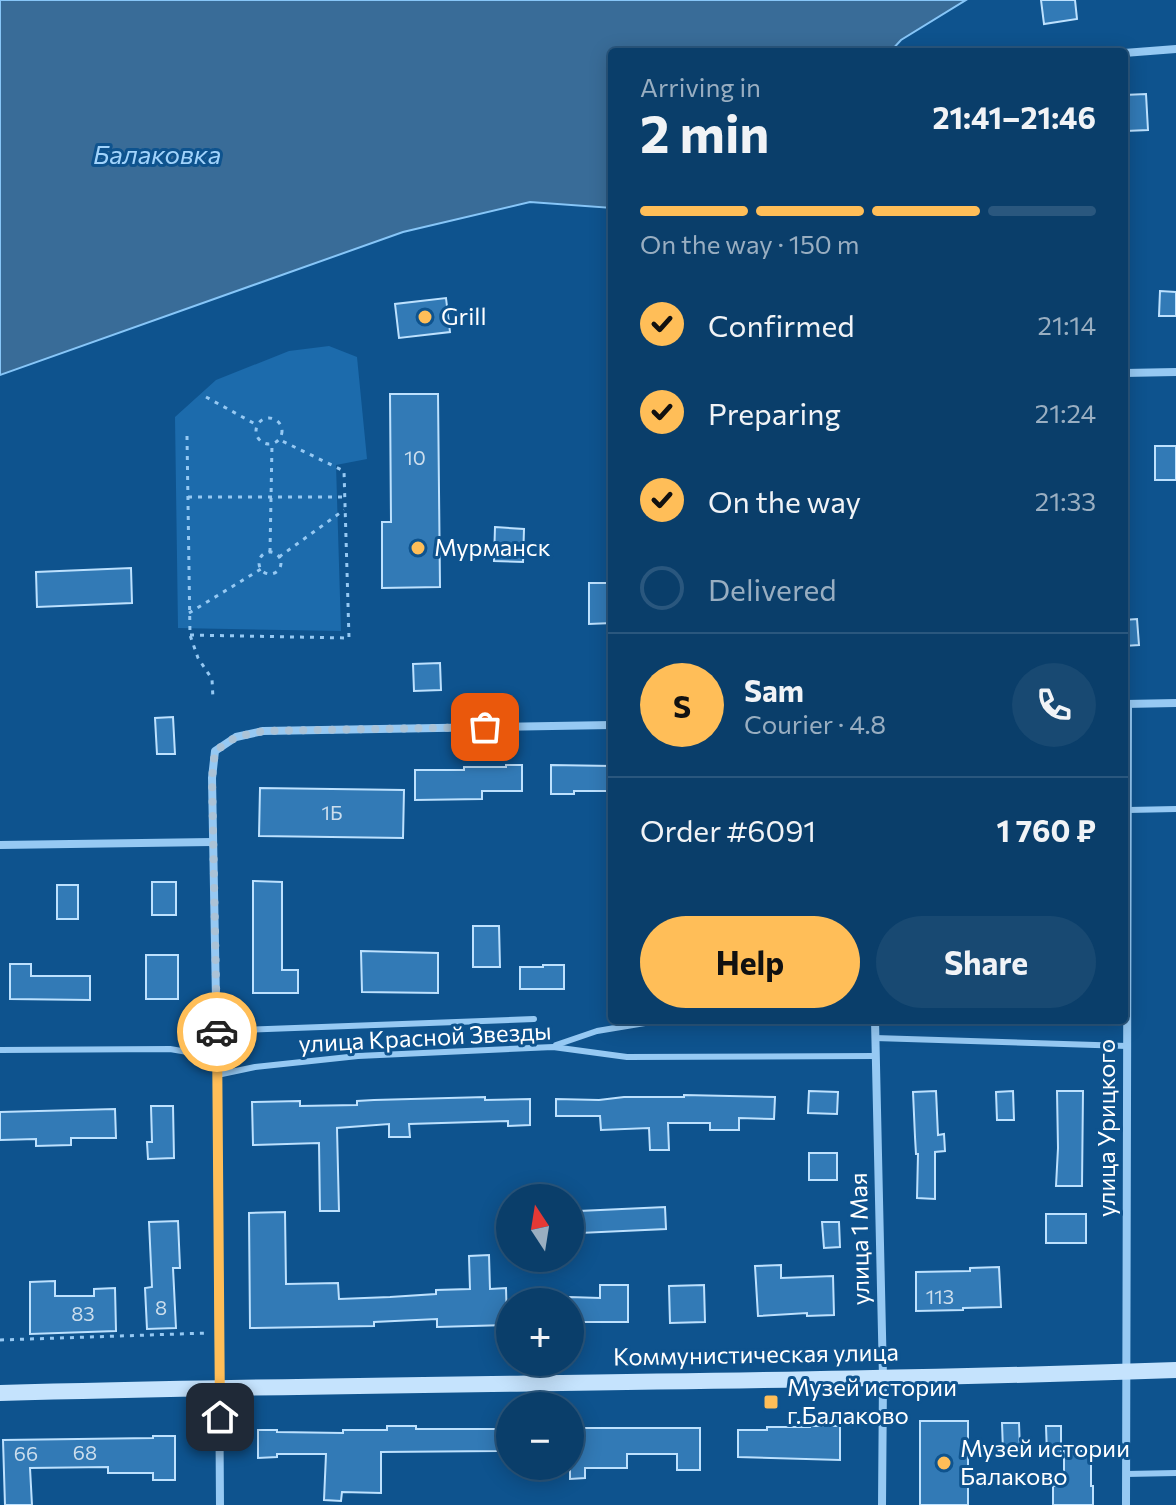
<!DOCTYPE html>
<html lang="en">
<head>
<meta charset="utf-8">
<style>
	body { margin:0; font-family:Commissioner,sans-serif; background:#184972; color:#f1f3f6; height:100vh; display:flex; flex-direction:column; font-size:30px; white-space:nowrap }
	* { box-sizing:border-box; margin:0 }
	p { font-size:26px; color:#99aec1 }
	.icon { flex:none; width:44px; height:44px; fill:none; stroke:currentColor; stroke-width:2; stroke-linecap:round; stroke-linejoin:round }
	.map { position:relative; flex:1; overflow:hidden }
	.panel { position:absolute; left:608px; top:48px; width:520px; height:976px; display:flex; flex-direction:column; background:#0a3e6a; border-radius:8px; box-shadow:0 4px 20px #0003,0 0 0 2px #2a577e }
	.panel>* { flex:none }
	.needle { width:52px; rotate:348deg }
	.fabs { position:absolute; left:496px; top:1184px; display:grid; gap:16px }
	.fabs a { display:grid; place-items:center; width:88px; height:88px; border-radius:50%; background:#0a3e6a; box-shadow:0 4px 20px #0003,0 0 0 2px #2a577e; font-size:40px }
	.pin { position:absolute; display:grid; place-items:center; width:68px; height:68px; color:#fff; margin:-34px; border-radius:16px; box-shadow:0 4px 12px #0006 }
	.courier { position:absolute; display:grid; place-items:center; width:80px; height:80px; margin:-40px; border:6px solid #ffbe58; border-radius:50%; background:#fff; color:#222; box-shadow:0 2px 10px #0007 }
	.summary em { font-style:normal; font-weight:700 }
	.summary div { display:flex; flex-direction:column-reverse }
	.summary { display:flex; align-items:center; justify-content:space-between; height:136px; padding:0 32px }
	h1 { font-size:52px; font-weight:700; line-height:60px }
	.bar { display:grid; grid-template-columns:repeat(4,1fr); gap:12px 8px; align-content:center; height:96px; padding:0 32px }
	.bar i { height:10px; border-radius:6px; background:#2a577e }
	.bar .selected { background:#ffbe58 }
	.bar p { grid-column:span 4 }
	.line { display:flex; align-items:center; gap:20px; padding:0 32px; border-top:2px solid #2a577e }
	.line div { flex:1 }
	.round { display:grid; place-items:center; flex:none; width:84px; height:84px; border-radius:42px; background:#184972 }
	ol { padding:0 32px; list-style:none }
	li { display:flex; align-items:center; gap:24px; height:88px }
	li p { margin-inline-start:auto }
	li .icon { padding:8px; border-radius:50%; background:#ffbe58; color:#111; stroke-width:4 }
	li:last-child { color:#99aec1 }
	li i { width:44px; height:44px; border:4px solid #2a577e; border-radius:50% }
	.button { display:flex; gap:16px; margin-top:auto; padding:16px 32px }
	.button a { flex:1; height:92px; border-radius:48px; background:#ffbe58; color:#111; font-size:32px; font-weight:700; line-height:92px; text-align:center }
	.button a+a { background:#184972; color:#f1f3f6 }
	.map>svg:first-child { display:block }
	.green { fill:#1c6bac }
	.water { fill:#396c98; stroke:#87c6f8; stroke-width:2 }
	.building { fill:#327ab6; stroke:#bde1fe; stroke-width:2 }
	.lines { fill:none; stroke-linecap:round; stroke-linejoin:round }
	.path { stroke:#96c9f3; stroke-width:3; stroke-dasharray:4 6; stroke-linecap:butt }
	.lane { stroke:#96c9f3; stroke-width:6 }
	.street { stroke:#96c9f3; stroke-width:8 }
	.secondary { stroke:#c5e3fd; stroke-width:16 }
	.done { stroke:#abc3d7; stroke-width:8; stroke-dasharray:0 14.4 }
	.route { stroke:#ffbe58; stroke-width:10 }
	.poi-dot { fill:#ffbe58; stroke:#0e538e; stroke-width:3 }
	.labels { text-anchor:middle; stroke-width:6; stroke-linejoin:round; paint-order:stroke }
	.number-label { font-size:20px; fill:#ccdeed }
	.poi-label { font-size:24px; fill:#fff; stroke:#0e538e; text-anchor:start }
	.street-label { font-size:24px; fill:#fff; stroke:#0e538e }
	.water-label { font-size:26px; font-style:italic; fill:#a1d3fb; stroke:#0e538e }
</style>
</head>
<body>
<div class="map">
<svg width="1176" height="1505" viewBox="0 0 1176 1505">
	<rect width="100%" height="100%" fill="#0e538e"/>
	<polygon class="green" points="329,346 357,357 367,459 336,465 341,631 178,628 175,417 216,380 289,351"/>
	<polygon class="water" points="0,0 966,0 901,40 890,52 612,52 612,208 530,202 403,232 0,375"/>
	<g class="building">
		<polygon points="1041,0 1075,0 1077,19 1044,24"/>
		<polygon points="1146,94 1148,130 1126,131 1124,95"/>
		<polygon points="1160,291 1176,292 1176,316 1159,316"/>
		<polygon points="446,298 450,332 399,338 395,304"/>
		<polygon points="390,394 438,394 440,587 382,588 382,522 391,522"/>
		<rect x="1155" y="446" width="21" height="34"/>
		<polygon points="495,527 524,529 523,562 494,561"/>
		<polygon points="131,568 132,603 37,607 36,572"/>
		<polygon points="589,583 612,583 612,623 589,624"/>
		<polygon points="1137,619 1139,645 1124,646 1124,620"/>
		<polygon points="440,663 441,690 414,691 413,664"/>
		<polygon points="173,717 175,754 157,754 155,718"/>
		<polygon points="506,765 522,765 522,791 482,791 482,799 415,800 415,770 464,770 464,767 506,767"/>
		<polygon points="551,765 612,766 612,791 574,791 574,794 551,794"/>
		<polygon points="260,788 404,790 403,838 259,836"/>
		<polygon points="253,881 282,882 282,970 298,970 298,993 253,993"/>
		<rect x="152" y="882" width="24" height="33"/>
		<rect x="57" y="885" width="21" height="34"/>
		<polygon points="473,926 499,926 500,967 473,967"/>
		<polygon points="361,951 438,953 438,993 362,992"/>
		<rect x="146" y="955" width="32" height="44"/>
		<polygon points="10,964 31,964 31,976 90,976 90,1000 10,999"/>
		<polygon points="543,965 564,965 564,989 520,989 520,967 543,967"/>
		<polygon points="809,1091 838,1092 837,1114 808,1113"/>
		<polygon points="936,1091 938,1135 944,1134 945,1151 935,1152 935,1199 917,1198 918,1154 916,1154 915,1137 913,1092"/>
		<polygon points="1013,1091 1014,1120 997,1120 996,1092"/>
		<polygon points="1057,1091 1083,1091 1082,1186 1056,1186 1058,1148"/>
		<polygon points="684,1095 775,1097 774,1119 739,1118 739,1130 710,1130 710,1123 668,1123 669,1150 650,1150 649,1128 601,1130 600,1116 556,1116 556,1099 599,1100 624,1097 684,1097"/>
		<polygon points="485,1097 485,1100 530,1099 530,1125 508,1126 508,1121 409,1124 410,1137 389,1137 389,1124 337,1128 339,1211 320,1211 319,1143 253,1145 252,1102 300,1101 300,1106 357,1105 357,1101 374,1100"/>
		<polygon points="151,1106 173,1106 174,1158 148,1159 147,1142 152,1142"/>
		<polygon points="115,1109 116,1138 71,1138 71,1145 36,1146 36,1139 0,1140 0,1112"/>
		<rect x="809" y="1153" width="28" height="27"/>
		<polygon points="665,1207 666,1229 580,1233 579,1211"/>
		<polygon points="285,1212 286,1284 338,1283 339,1299 390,1297 436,1294 436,1290 470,1289 469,1256 489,1255 490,1289 506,1288 507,1325 437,1327 437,1319 374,1322 374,1326 250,1328 249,1213"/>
		<rect x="1046" y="1214" width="40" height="29"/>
		<polygon points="178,1221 180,1268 173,1268 176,1328 147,1329 145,1288 152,1287 149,1222"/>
		<polygon points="822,1222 839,1222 840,1247 824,1248"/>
		<polygon points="781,1265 781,1278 833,1276 834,1315 807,1316 807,1313 758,1316 755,1266"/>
		<polygon points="999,1267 1001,1307 963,1308 963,1310 916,1311 916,1272 970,1271 970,1268"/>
		<polygon points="55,1281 55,1296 94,1296 94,1289 115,1288 116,1331 30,1334 30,1282"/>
		<polygon points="600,1285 628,1285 628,1322 570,1322 570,1297 600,1298"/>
		<polygon points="704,1285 705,1322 670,1323 669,1286"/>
		<rect x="920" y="1421" width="48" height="84"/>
		<polygon points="1002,1423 1019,1423 1020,1450 1003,1451"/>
		<polygon points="387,1426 416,1426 416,1429 498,1429 498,1451 381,1452 381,1493 342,1492 341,1501 324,1500 326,1454 277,1454 277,1457 258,1458 258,1430 277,1430 277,1432 343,1433 343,1430 387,1430"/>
		<polygon points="810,1426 840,1426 840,1460 738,1457 738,1430 767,1430 767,1427 810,1427"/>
		<polygon points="1046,1426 1061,1426 1061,1454 1047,1454"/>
		<polygon points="570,1428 700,1428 700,1470 677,1470 677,1454 627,1454 627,1468 585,1468 585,1478 570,1479"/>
		<polygon points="153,1436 175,1436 175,1480 153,1480 153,1473 108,1473 108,1467 30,1468 32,1505 5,1505 3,1440 153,1438"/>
		<polygon points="1064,1451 1091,1451 1091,1486 1093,1486 1093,1505 1053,1505 1053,1486 1064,1486"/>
	</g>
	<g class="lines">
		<g class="path">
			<polyline points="206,397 257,425"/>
			<circle cx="269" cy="431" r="13"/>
			<polyline points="187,436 190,635 198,658 212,679 213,699"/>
			<polyline points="188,497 344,497"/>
			<polyline points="270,552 272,444"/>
			<circle cx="270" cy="563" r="11"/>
			<polyline points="279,557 344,510"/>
			<polyline points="189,613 261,569"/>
			<polyline points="190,635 349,638 344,471 278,439"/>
			<polyline points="0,1340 208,1333"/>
		</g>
		<g class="lane">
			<polyline points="1128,810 1176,809"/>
			<polyline points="217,1031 534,1019"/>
			<polyline points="875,1038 1127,1046"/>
			<polyline points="556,1045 597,1031 663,1020"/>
			<polyline points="0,1050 170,1049 217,1057"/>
			<polyline points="217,1075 255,1067 358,1056 553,1047 627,1057 875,1056"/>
			<polyline points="1126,1474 1176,1473"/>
		</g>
		<g class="street">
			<polyline points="1124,53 1176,49"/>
			<polyline points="1124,373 1176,372"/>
			<polyline points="1125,704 1176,703"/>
			<polyline points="0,845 212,842"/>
			<polyline points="875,1020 883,1378 882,1505"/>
			<polyline points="220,1505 217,1057 212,778 215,751 236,737 263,731 612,725"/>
			<polyline points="1126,1505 1128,704"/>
		</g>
		<path class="secondary" d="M0,1393C392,1382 784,1384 1176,1370"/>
	</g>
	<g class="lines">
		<polyline class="done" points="217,1032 212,778 215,751 236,737 263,731 485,727"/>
		<polyline class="route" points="217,1032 220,1417"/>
	</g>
	<g class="poi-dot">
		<circle cx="425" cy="317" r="8"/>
		<circle cx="418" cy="548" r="8"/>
		<rect x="763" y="1394" width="16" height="16" rx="4"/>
		<circle cx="944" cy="1463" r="8"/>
	</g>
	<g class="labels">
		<g class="number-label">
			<text x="415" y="465">10</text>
			<text x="332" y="820">1Б</text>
			<text x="940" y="1304">113</text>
			<text x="161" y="1315">8</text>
			<text x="83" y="1321">83</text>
			<text x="85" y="1460">68</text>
			<text x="26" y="1461">66</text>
		</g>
		<g class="poi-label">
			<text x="441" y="325">Grill</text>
			<text x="434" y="556">Мурманск</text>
			<text x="787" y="1396">Музей истории<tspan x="787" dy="28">г.Балаково</tspan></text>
			<text x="960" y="1457">Музей истории<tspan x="960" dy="28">Балаково</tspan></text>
		</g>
		<g class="street-label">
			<text transform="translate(425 1038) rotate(-3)" y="8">улица Красной Звезды</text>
			<text transform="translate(1107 1128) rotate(-90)" y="8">улица Урицкого</text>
			<text transform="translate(860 1239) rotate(-91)" y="8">улица 1 Мая</text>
			<text transform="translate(756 1355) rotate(-1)" y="8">Коммунистическая улица</text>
		</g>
		<g class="water-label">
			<text x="157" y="164">Балаковка</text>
		</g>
	</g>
</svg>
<div class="fabs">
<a><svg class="needle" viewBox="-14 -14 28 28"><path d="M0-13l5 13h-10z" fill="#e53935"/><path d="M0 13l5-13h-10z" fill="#99aec1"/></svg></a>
<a>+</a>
<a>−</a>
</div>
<div class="pin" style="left:485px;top:727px;background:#ea580c"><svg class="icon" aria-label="bag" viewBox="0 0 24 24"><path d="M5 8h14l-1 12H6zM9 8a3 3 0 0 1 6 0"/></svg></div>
<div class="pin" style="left:220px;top:1417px;background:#1f2937"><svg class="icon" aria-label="home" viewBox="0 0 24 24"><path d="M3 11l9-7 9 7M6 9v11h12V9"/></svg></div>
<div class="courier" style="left:217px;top:1032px"><svg class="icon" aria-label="car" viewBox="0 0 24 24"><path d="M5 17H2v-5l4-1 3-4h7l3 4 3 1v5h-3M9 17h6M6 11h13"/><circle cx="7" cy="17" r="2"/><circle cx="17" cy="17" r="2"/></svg></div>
<section class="panel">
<div class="summary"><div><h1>2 min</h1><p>Arriving in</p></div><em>21:41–21:46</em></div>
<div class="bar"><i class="selected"></i><i class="selected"></i><i class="selected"></i><i></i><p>On the way · 150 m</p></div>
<ol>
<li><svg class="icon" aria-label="check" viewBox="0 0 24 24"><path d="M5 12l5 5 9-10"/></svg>Confirmed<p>21:14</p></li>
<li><svg class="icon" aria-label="check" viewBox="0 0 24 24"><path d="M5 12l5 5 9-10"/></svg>Preparing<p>21:24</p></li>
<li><svg class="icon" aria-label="check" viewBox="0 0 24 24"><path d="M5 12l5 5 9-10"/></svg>On the way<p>21:33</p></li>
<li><i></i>Delivered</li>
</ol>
<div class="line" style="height:144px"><b class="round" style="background:#ffbe58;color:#111">S</b><div><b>Sam</b><p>Courier · 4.8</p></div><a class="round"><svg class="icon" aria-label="phone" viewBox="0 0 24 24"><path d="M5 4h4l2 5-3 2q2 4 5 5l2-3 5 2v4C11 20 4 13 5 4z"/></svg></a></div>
<div class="line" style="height:104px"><div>Order #6091</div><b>1 760 ₽</b></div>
<div class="button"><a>Help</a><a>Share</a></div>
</section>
</div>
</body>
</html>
